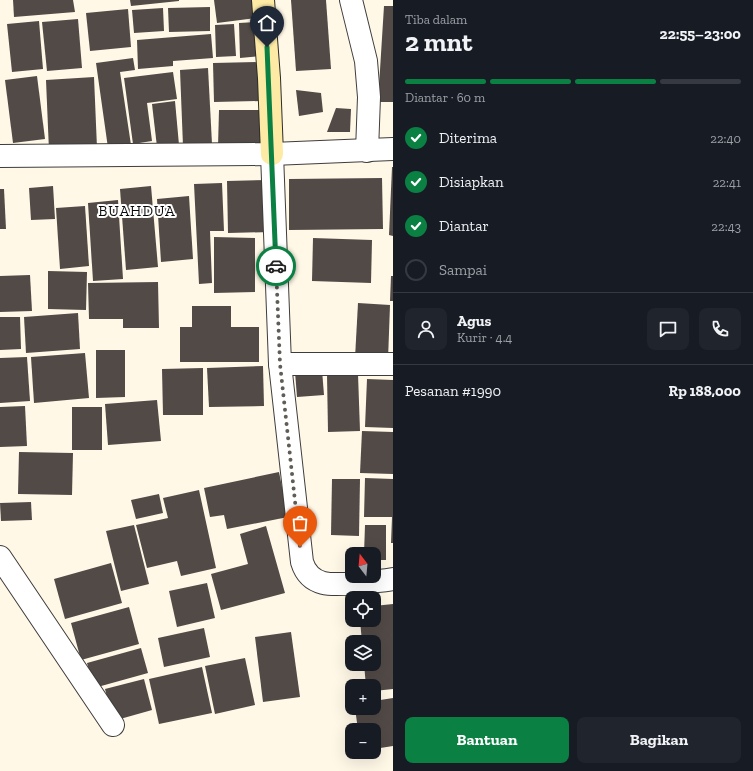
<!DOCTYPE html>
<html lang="id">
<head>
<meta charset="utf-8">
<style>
	body { margin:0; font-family:"Zilla Slab",serif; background:#20242c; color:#f1f3f6; height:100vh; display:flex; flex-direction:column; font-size:15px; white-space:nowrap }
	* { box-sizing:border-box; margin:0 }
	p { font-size:13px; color:#9ea1a6 }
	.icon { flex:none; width:22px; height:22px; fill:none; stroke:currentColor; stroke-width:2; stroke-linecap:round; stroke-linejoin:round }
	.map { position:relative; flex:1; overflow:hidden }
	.details { display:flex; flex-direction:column; background:#171b24; width:360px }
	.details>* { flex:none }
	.needle { width:26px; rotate:344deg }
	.tools { position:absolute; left:345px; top:547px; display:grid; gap:8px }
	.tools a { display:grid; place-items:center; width:36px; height:36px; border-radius:8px; background:#171b24; box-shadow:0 4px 16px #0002; font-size:20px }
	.pin { position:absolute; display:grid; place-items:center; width:34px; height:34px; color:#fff; margin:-41px -17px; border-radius:50% 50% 50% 0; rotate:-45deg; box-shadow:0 0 4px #0007 }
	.pin .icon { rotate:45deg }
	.courier { position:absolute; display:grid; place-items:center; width:40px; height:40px; margin:-20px; border:3px solid #0b8043; border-radius:50%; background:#fff; color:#222; box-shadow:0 1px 5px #0007 }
	.head em { font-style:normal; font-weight:800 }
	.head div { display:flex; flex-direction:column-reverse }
	.head { display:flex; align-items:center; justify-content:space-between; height:68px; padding:0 12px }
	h1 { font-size:26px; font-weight:800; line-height:30px }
	.bar { display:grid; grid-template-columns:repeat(4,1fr); gap:6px 4px; align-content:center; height:48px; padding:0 12px }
	.bar i { height:5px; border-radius:3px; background:#363941 }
	.bar .current { background:#0b8043 }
	.bar p { grid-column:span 4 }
	.line { display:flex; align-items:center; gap:10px; padding:0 12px; border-top:1px solid #363941 }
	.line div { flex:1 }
	.round { display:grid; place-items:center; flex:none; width:42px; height:42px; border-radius:8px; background:#20242c }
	ol { padding:0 12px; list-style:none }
	li { display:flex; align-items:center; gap:12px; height:44px }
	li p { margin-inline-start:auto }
	li .icon { padding:4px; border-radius:50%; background:#0b8043; color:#fff; stroke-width:4 }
	li:last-child { color:#9ea1a6 }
	li i { width:22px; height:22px; border:2px solid #363941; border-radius:50% }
	.cta { display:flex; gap:8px; margin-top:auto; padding:8px 12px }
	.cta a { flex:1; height:46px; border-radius:8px; background:#0b8043; color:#fff; font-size:16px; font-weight:800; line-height:46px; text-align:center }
	.cta a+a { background:#20242c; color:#f1f3f6 }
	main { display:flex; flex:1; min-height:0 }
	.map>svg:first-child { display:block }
	.building { fill:#524a47 }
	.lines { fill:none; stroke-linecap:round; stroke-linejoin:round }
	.street-casing { stroke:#3d3d3d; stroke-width:24 }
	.secondary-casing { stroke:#2c2c2c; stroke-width:24 }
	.street { stroke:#fff; stroke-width:22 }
	.secondary { stroke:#fdeaa4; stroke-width:22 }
	.done { stroke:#605d57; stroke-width:4; stroke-dasharray:0 7.2 }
	.route { stroke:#0b8043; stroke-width:5 }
	.labels { text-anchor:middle; stroke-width:4; stroke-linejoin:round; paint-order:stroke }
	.quarter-label { font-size:15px; letter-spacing:1px; fill:#0a0a0a; stroke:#fff }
</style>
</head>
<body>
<main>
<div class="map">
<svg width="393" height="771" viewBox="0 0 393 771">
	<rect width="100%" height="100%" fill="#fff8e7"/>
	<g class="building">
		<polygon points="13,0 73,0 75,12 14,17"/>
		<polygon points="130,0 179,0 179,1 131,6"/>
		<polygon points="214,0 254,0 256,18 217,23"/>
		<polygon points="291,0 326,0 331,69 296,71"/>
		<polygon points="384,6 393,6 393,102 378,102"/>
		<polygon points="210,7 210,31 169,32 168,8"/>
		<polygon points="163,8 164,31 134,33 132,10"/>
		<polygon points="128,9 131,47 90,51 86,13"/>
		<polygon points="78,19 82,68 47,71 42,22"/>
		<polygon points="39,21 43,69 12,72 7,24"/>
		<polygon points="258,22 260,56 240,58 239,23"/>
		<polygon points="234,24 236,56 216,57 215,25"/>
		<polygon points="211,34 213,58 173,61 173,66 138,69 137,40"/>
		<polygon points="133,58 135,70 120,72 131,145 108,148 96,63"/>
		<polygon points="261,62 261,101 214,102 213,63"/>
		<polygon points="208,68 212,144 183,146 180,70"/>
		<polygon points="173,72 177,99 147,103 152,141 133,144 124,78"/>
		<polygon points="37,76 45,139 13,143 5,80"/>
		<polygon points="94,77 97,148 49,151 46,80"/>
		<polygon points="296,90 321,93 323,112 299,116"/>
		<polygon points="175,101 179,145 157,147 152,104"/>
		<polygon points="336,108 351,109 350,132 327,132"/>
		<polygon points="219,110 260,110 260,148 218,147"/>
		<polygon points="392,167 393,167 393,236 389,235"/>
		<polygon points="382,178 383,229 289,230 289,179"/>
		<polygon points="269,180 270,232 228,233 227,181"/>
		<polygon points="222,183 224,231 210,231 212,283 199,284 194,184"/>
		<polygon points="53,186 55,219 31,220 29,188"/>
		<polygon points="151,186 158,267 126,270 120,189"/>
		<polygon points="0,189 4,189 6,229 0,229"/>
		<polygon points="189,196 193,259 161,262 157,199"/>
		<polygon points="118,200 123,279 93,281 88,203"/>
		<polygon points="85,206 89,266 60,269 56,208"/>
		<polygon points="214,237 255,238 255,292 214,293"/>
		<polygon points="313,238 372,240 371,283 312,281"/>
		<polygon points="48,271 87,272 86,310 48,309"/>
		<polygon points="30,275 32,311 0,312 0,276"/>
		<polygon points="391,276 393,276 393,301 390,301"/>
		<polygon points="158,282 159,328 123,328 123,319 89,319 88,283"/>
		<polygon points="358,303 390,305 388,360 355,358"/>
		<polygon points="192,306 231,306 231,327 259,327 259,362 180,362 180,327 192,327"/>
		<polygon points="78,313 80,349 26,353 24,317"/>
		<polygon points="0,317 20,317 21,349 0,350"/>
		<polygon points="96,350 125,350 125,397 96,398"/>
		<polygon points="85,353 89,398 34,403 31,357"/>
		<polygon points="27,357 30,401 0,403 0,358"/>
		<polygon points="263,366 264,406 209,407 207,368"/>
		<polygon points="203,368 203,415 163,415 162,369"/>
		<polygon points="322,370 324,395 297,397 295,372"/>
		<polygon points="327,374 358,374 360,431 328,432"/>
		<polygon points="367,379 393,380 393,428 365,427"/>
		<polygon points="157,400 161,441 108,445 105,404"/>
		<polygon points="25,406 27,446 0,447 0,407"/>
		<rect x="72" y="407" width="30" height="43"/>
		<polygon points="362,431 393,432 393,474 360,473"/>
		<polygon points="19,452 73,453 72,495 18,494"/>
		<polygon points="279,472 288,517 227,529 224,515 210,517 204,488"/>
		<polygon points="365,478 393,479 393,543 391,543 392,517 364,517"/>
		<polygon points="332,479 360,479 359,536 331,535"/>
		<polygon points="199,490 216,568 181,576 177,561 147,568 136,525 168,518 163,498"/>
		<polygon points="159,494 163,513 136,519 131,500"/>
		<polygon points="31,502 32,520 1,521 0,503"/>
		<polygon points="134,525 149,584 121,591 106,531"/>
		<polygon points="365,525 386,525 386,560 374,560 374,554 364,554"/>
		<polygon points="266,526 285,593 221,610 211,574 248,564 240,534"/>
		<polygon points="111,563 122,603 65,619 54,579"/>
		<polygon points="207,583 215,618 177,627 169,591"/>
		<polygon points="393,604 393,689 374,691 374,686 366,686 364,664 374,664 374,642 362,642 360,620 374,620 374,606"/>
		<polygon points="129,607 139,644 81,660 71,623"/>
		<polygon points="204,628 210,657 164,667 158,638"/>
		<polygon points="291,632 300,697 263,702 255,637"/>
		<polygon points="141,648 148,673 94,688 87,663"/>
		<polygon points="245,658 255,705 215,714 205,666"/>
		<polygon points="202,667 212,713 159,724 149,679"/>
		<polygon points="144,679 152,710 113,721 105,689"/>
		<polygon points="393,698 393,746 374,749 374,730 358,730 355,708 374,708 374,701"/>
	</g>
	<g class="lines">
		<defs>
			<g id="street">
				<polyline points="351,0 366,61 369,97 367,151"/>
				<path d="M272,154L280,364L302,562C310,588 334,585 356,583C368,582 381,581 393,579"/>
				<polyline points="0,156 272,154 393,149"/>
				<polyline points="280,364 393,364"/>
				<polyline points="0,557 113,725"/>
			</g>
			<polyline id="secondary" points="263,0 269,78 272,154"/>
		</defs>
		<use href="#street" class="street-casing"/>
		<use href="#secondary" class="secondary-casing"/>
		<use href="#street" class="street"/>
		<use href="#secondary" class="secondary"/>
	</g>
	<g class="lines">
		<polyline class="done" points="276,266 280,364 300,547"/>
		<polyline class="route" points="267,47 276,266"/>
	</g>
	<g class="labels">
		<g class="quarter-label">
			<text x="137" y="216">BUAHDUA</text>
		</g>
	</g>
</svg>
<div class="tools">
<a><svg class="needle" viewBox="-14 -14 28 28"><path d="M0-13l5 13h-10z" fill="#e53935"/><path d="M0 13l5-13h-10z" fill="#9ea1a6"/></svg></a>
<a><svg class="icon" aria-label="locate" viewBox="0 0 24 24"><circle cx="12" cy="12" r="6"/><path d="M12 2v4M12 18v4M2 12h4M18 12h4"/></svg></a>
<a><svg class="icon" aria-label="layers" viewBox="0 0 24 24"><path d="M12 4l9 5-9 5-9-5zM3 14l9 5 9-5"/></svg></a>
<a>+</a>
<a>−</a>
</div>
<div class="pin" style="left:300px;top:547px;background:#ea580c"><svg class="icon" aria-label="bag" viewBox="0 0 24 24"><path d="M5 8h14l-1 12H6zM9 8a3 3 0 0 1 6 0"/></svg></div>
<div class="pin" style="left:267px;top:47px;background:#1f2937"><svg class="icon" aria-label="home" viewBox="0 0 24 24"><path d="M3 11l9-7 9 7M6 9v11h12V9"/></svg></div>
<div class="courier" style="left:276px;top:266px"><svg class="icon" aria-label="car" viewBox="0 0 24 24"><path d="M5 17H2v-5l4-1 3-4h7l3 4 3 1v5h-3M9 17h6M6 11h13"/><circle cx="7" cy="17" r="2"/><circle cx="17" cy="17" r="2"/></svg></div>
</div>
<section class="details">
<div class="head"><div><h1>2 mnt</h1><p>Tiba dalam</p></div><em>22:55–23:00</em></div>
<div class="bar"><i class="current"></i><i class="current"></i><i class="current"></i><i></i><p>Diantar · 60 m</p></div>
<ol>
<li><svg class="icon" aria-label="check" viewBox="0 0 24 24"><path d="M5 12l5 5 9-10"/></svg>Diterima<p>22:40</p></li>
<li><svg class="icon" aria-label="check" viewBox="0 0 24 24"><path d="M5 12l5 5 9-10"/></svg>Disiapkan<p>22:41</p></li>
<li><svg class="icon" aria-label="check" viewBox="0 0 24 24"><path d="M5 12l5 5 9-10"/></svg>Diantar<p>22:43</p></li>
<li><i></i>Sampai</li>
</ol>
<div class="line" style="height:72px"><a class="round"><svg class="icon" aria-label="person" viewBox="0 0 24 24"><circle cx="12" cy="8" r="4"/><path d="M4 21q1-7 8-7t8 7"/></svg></a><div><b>Agus</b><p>Kurir · 4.4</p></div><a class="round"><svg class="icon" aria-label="chat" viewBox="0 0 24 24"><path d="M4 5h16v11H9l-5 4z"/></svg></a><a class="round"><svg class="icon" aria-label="phone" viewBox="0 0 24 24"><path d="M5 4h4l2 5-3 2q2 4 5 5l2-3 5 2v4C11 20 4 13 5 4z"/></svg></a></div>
<div class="line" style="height:52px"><div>Pesanan #1990</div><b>Rp 188,000</b></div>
<div class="cta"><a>Bantuan</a><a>Bagikan</a></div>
</section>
</main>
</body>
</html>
